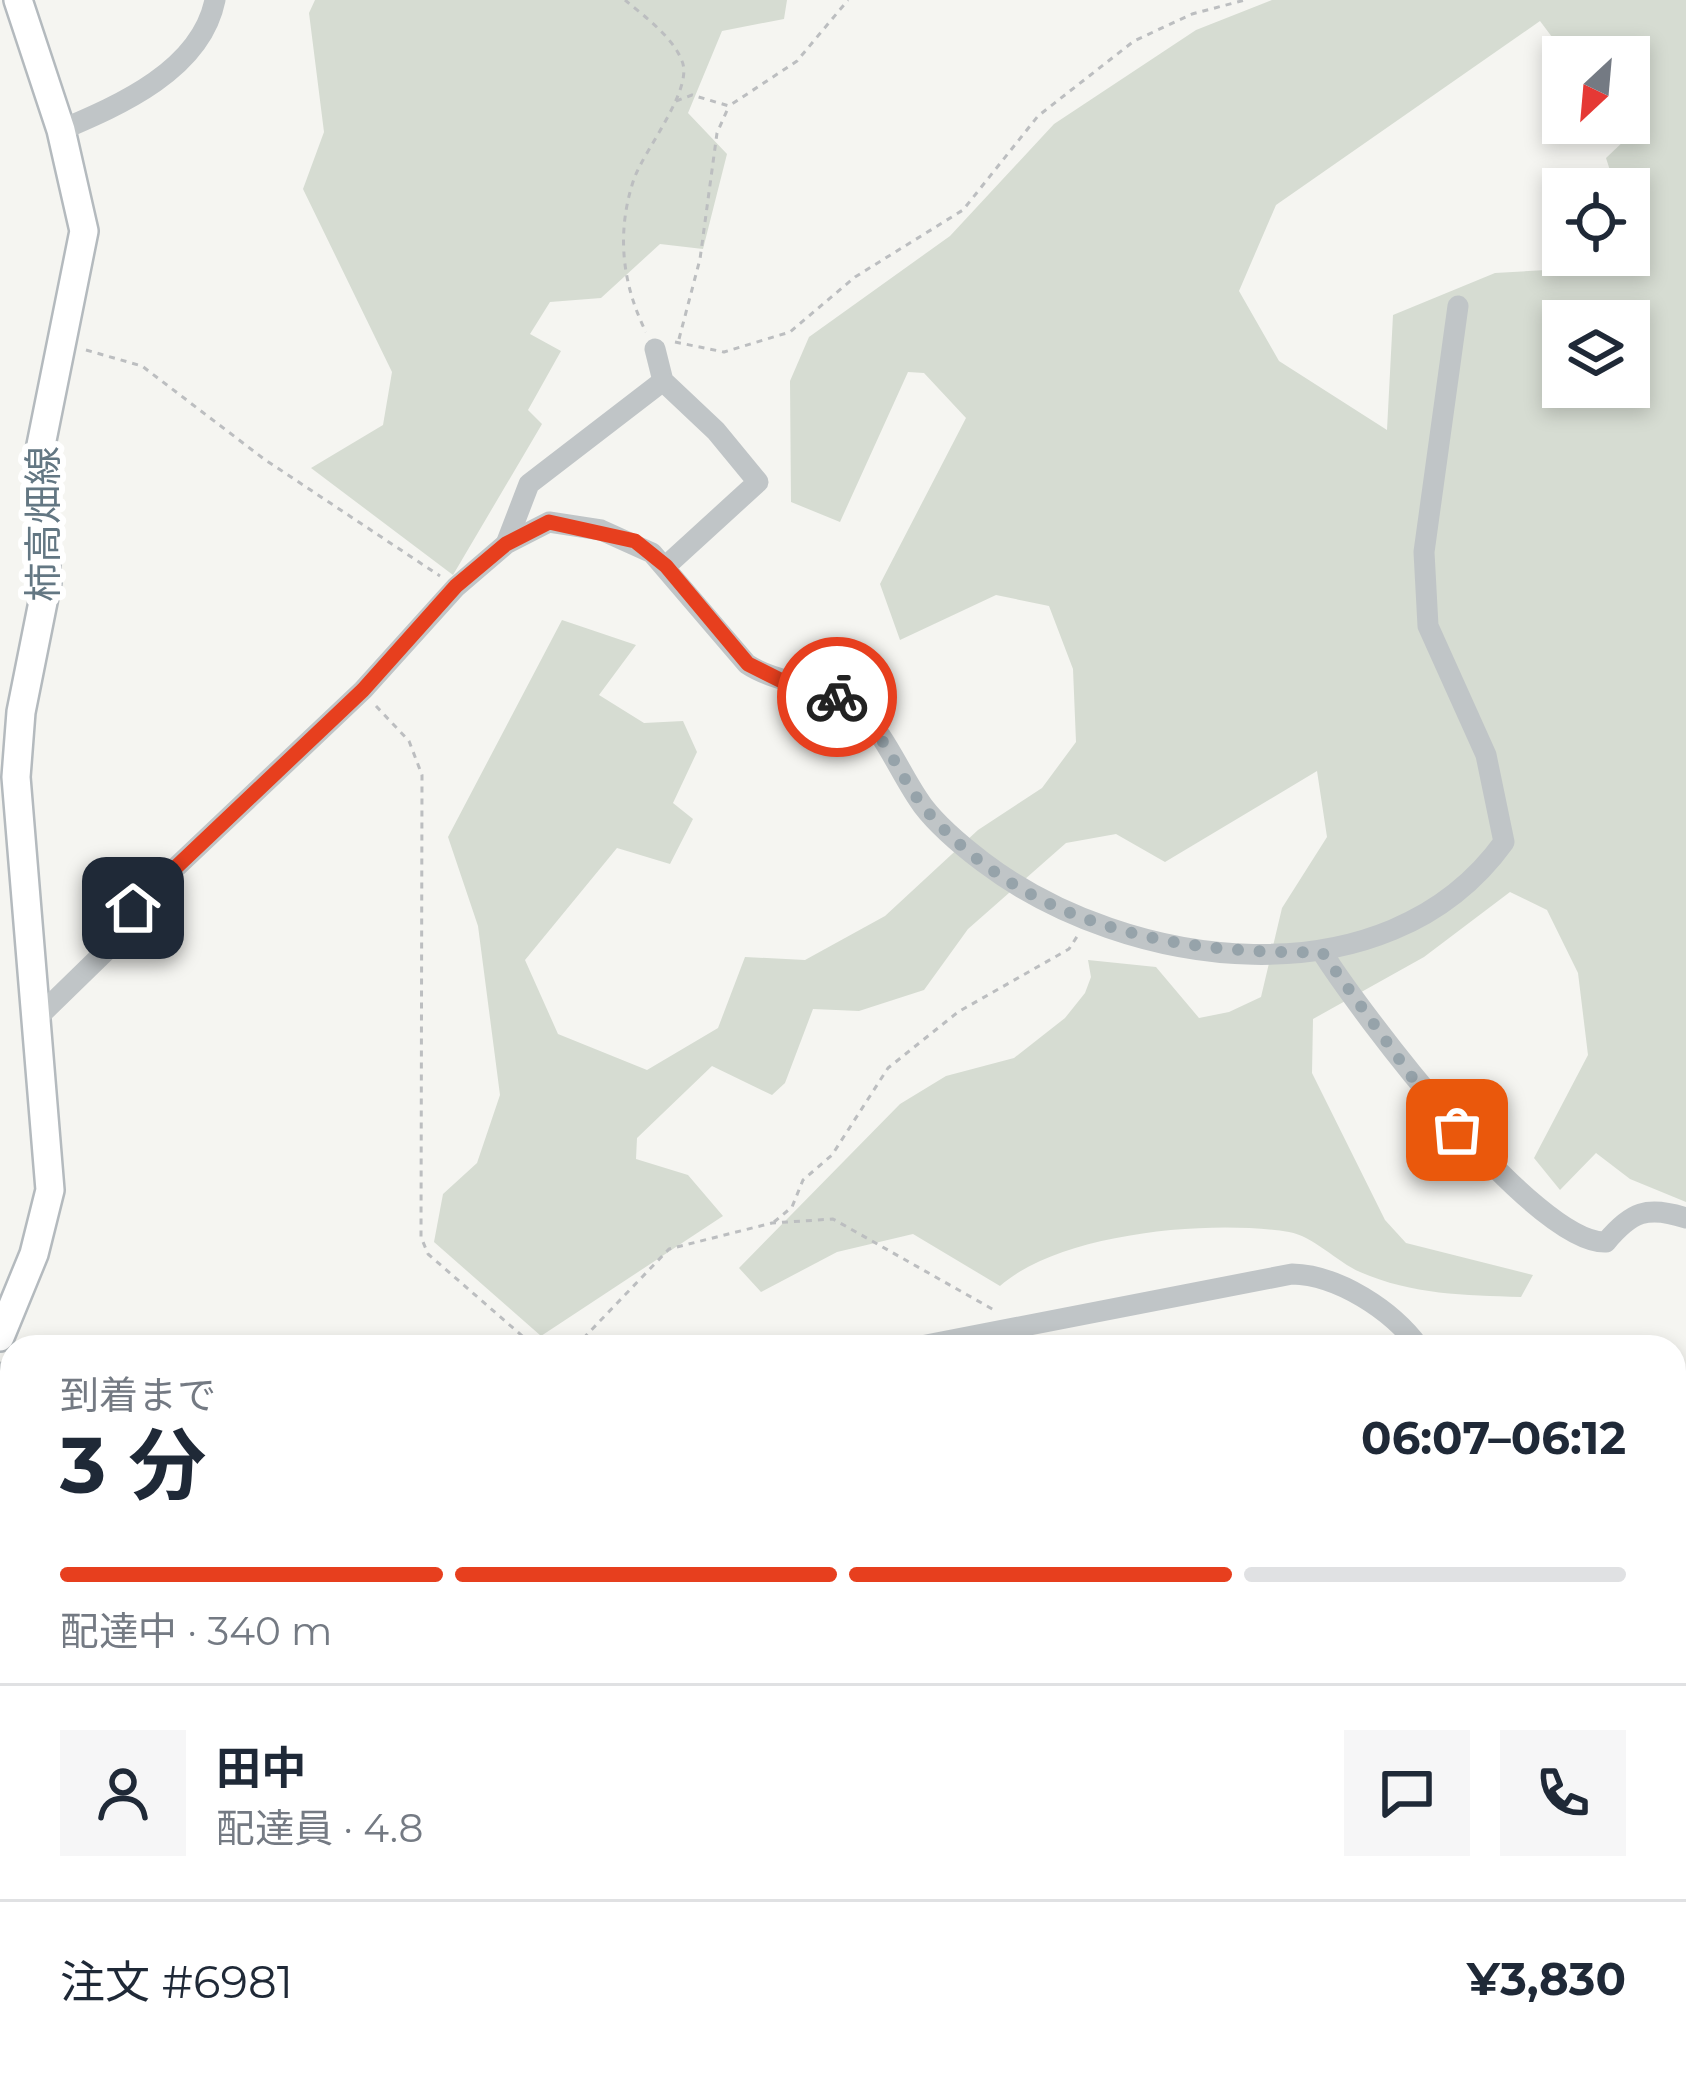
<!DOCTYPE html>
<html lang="ja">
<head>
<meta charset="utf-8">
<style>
	body { margin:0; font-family:Montserrat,"Noto Sans JP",sans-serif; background:#f6f6f7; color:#1f2937; height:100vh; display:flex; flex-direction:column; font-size:45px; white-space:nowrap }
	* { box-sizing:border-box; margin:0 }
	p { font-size:39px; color:#747a83 }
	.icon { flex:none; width:66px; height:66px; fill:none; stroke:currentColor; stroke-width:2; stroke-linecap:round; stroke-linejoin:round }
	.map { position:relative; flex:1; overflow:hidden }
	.details { position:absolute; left:0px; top:1335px; width:1686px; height:747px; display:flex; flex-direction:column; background:#fff; border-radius:36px 36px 0 0; box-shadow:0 6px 18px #0003 }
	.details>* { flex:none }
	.needle { width:78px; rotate:206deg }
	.controls { position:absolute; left:1542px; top:36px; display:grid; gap:24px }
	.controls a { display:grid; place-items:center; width:108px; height:108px; border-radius:0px; background:#fff; box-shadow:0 6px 18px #0003; font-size:60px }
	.pin { position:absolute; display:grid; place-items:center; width:102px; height:102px; color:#fff; margin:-51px; border-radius:24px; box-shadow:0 6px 18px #0006 }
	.courier { position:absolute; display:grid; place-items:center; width:120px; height:120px; margin:-60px; border:9px solid #e73f1e; border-radius:50%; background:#fff; color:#222; box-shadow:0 3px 15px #0007 }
	.summary em { font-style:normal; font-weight:700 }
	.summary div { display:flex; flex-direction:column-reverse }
	.summary { display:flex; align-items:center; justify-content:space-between; height:204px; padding:0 60px }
	h1 { font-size:78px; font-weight:700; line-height:90px }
	.bar { display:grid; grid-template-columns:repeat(4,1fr); gap:18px 12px; align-content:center; height:144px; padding:0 60px }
	.bar i { height:15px; border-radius:9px; background:#e0e1e3 }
	.bar .on { background:#e73f1e }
	.bar p { grid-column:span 4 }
	.line { display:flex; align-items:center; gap:30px; padding:0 60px; border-top:3px solid #e0e1e3 }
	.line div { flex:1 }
	.round { display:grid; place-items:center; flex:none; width:126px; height:126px; border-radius:0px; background:#f6f6f7 }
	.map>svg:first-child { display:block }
	.green { fill:#d6dcd2; fill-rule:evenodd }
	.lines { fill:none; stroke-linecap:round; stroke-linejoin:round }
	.secondary-casing { stroke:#b4babe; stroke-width:32 }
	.path { stroke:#bcbec0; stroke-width:3; stroke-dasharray:6 6; stroke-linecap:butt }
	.minor { stroke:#c0c5c7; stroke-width:21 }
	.secondary { stroke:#fff; stroke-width:27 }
	.done { stroke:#96a3aa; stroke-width:12; stroke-dasharray:0 21.6 }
	.route { stroke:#e73f1e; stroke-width:15 }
	.labels { text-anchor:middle; stroke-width:12; stroke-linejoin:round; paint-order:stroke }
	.street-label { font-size:39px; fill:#637783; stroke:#fff }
</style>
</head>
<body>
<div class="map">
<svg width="1686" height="2080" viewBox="0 0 1686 2080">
	<rect width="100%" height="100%" fill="#f5f5f1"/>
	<g class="green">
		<polygon points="315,0 787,0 784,19 722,31 688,113 727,154 703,249 660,244 601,298 550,302 530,334 561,351 528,410 542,424 453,575 311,468 383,425 392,372 303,189 324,132 309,13"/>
		<path d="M1272,0H1686V1202L1630,1179L1596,1153L1560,1190L1534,1158L1588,1055L1578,973L1547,910L1510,892L1424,957L1313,1019L1312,1073L1385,1220L1406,1243L1533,1275L1521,1297C1464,1295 1413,1295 1360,1272C1337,1262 1313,1236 1289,1232C1210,1219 1059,1233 1000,1286L913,1234L837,1252L761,1292L739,1268L900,1104L946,1076L1014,1058L1065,1018L1085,993L1091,977L1088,960L1156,967L1199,1018L1229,1012L1261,997L1282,908L1327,837L1317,771L1165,862L1116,834L1066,843L968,929L924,990L859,1011L813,1009L785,1083L772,1095L712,1066L637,1138L636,1159L688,1175L723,1216L541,1336L434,1242L443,1194L477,1163L500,1095L478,926L448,837L562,620L636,645L599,695L644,723L683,721L697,752L673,803L693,819L670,864L617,848L525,960L558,1034L647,1070L718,1028L745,957L805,960L885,916L978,830L1042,788L1076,742L1073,669L1049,606L996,595L900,640L880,584L966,418L924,373L908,372L840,522L791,502L790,381L809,337L950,236L1054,124L1196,30ZM1540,21L1567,57H1629V123H1617L1627,138L1606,158L1616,189H1629V255H1608L1600,267L1495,273L1393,315L1387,430L1279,361L1239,291L1276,205ZM1563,321H1629V387H1563Z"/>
		<polygon points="1686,1415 1686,1534 1674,1526 1674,1416"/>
		<polygon points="1674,1611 1686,1615 1686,1853 1674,1868"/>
		<polygon points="650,2070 808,2070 797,2080 659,2080"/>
		<polygon points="965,2070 1349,2070 1367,2080 970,2080"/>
		<polygon points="1438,2070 1543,2075 1578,2070 1578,2080 1430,2080"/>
	</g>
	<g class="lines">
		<defs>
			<polyline id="secondary" points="0,1337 34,1254 50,1190 16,777 21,712 47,582 38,460 84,231 61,130 18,0"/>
		</defs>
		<use href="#secondary" class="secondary-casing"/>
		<g class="path">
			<path d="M625,0C644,16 673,37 682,61C694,89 644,150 634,179C616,232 622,284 646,332"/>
			<polyline points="676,101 692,95 729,106 797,61 848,0"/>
			<polyline points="679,339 700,259 717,133 729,106"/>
			<polyline points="675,342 724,352 790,332 855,277 963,210 1038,116 1134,41 1192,14 1245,0"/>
			<polyline points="86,350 142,366 264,459 440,576"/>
			<polyline points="376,706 409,741 422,775 421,1237 428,1254 535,1347"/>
			<polyline points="774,1222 792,1207 803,1180 832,1155 888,1068 958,1012 1069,949 1078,935"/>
			<polyline points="575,1347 669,1249 772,1223 833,1219 994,1310"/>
			<polyline points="7,1394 12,1411"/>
			<path d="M12,1459C1,1500 1,1543 12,1585"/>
			<polyline points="18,2080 25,2070"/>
		</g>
		<g class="minor">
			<path d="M61,130C120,105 201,70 215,0"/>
			<polyline points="655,349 663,381 716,431 758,482 666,566"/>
			<polyline points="506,544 529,484 663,381"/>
			<path d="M1322,952C1360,1012 1535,1245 1606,1242C1631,1212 1647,1205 1686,1218"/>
			<path d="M37,1018L114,943L133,908L363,690L456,587L506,544L549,522L601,530L652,553L747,664C780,686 827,683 856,708C886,733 900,775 923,806C939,827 962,846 983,862C1127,971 1386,1006 1504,842L1486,755L1428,626L1424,552L1458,306"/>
			<path d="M916,1347L1292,1274C1338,1275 1392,1310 1419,1347"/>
			<polyline points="0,1372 12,1376"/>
			<polyline points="1674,1593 1686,1598"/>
			<polyline points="1674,1932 1686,1894"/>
			<polyline points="349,2070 358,2080"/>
			<polyline points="510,2070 519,2080"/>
			<polyline points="952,2070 958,2080"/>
			<polyline points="158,2080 167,2070"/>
			<polyline points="213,2080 221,2070"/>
			<polyline points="598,2080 609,2070"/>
			<polyline points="818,2080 829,2070"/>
			<polyline points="1636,2080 1637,2070"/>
		</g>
		<use href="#secondary" class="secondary"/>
	</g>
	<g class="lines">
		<path class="done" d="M837,697C883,721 895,773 927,811C1027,927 1177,955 1322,952L1427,1098L1457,1130"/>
		<polyline class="route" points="133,908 363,690 456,586 506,544 549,522 635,541 666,566 748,664 788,684 837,697"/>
	</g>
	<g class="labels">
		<g class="street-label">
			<text transform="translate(43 524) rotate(-90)" y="14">柿高畑線</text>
		</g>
	</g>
</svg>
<div class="controls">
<a><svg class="needle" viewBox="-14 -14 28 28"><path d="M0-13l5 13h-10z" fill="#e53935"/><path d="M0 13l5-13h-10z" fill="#747a83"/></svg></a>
<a><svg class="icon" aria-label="locate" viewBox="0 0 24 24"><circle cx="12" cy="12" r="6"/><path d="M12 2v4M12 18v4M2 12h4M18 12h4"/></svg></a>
<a><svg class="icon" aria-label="layers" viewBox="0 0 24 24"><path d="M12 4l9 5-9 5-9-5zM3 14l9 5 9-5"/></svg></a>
</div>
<div class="pin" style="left:1457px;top:1130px;background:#ea580c"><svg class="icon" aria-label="bag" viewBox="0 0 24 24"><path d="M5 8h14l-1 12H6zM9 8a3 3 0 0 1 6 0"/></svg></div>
<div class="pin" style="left:133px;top:908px;background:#1f2937"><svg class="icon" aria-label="home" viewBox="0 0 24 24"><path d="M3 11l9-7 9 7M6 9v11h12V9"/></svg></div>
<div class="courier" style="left:837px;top:697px"><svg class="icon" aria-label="bike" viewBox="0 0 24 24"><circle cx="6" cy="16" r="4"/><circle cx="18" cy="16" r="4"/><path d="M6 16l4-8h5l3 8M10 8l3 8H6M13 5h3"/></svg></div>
<section class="details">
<div class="summary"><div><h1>3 分</h1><p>到着まで</p></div><em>06:07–06:12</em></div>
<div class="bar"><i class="on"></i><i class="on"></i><i class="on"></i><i></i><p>配達中 · 340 m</p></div>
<div class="line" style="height:216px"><a class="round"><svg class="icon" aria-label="person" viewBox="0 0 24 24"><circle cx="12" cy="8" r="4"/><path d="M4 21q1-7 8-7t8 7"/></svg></a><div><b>田中</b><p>配達員 · 4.8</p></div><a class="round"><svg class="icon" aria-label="chat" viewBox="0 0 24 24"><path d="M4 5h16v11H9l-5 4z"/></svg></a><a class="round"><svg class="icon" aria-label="phone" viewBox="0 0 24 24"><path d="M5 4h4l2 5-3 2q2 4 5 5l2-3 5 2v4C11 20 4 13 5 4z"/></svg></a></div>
<div class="line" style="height:156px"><div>注文 #6981</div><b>¥3,830</b></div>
</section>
</div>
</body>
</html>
